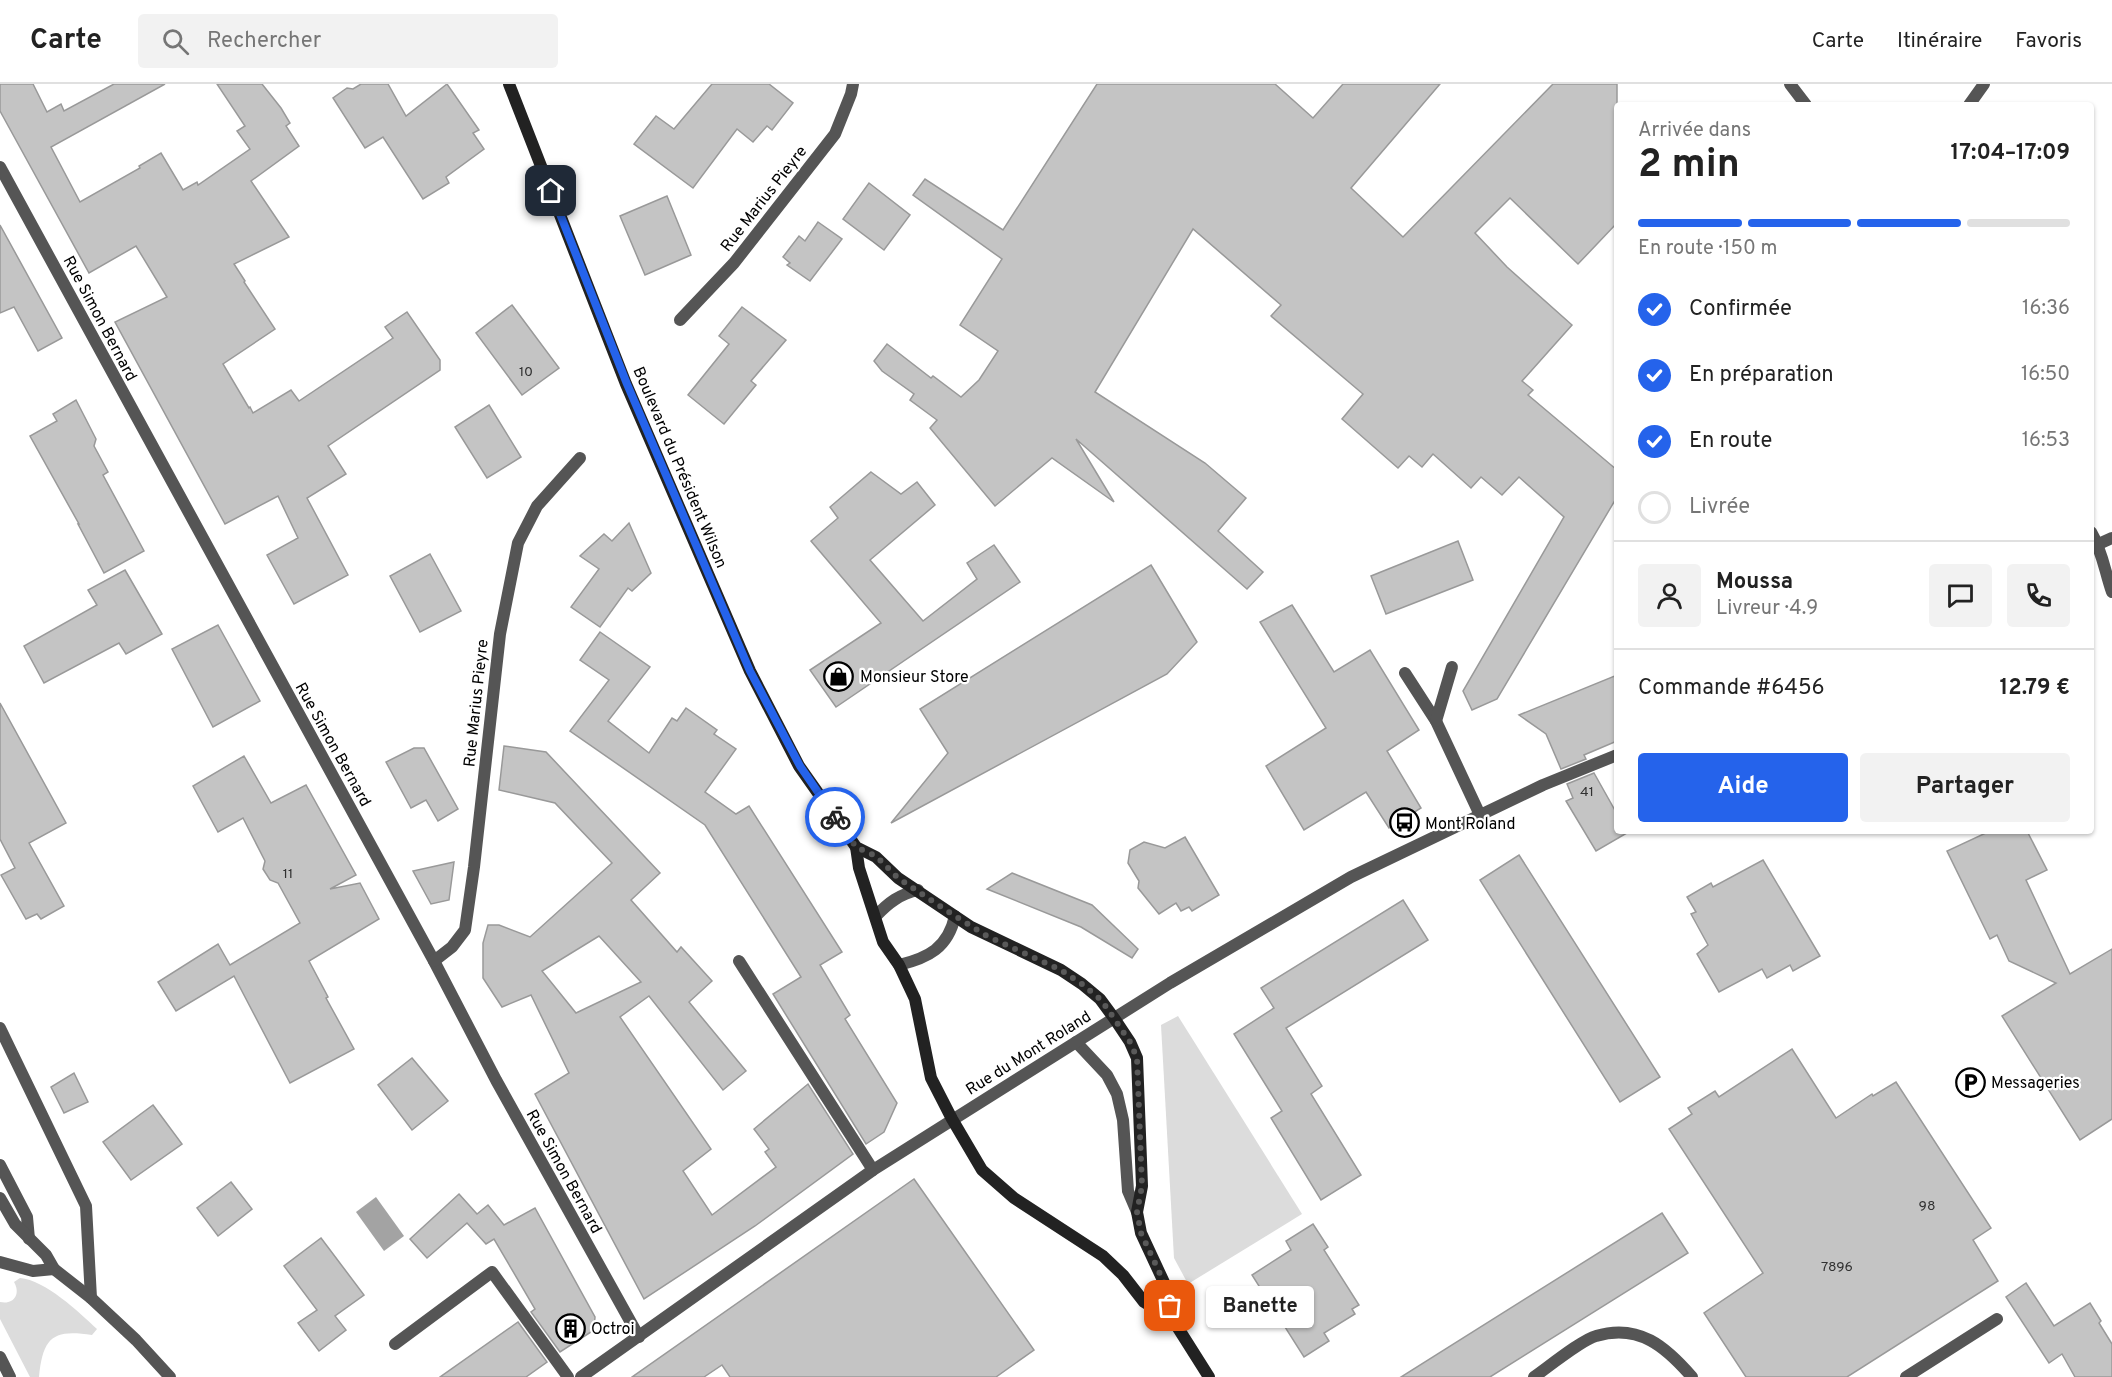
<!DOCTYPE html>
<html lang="fr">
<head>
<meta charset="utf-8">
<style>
	body { margin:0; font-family:Overpass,sans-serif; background:#f2f2f2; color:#222; height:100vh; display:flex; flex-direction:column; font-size:22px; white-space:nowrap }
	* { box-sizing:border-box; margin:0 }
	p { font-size:20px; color:#767676 }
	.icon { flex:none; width:33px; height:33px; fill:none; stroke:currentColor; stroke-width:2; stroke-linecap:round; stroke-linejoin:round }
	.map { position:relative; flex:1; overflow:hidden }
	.side { position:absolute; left:1614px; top:18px; width:480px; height:732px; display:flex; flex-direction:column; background:#fff; border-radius:6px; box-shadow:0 2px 4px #0004 }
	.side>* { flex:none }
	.pin { position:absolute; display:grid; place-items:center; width:51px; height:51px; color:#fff; margin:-26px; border-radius:12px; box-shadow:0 3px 9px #0006 }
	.courier { position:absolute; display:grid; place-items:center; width:60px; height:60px; margin:-30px; border:4px solid #2563eb; border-radius:50%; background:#fff; color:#222; box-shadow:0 2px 8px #0007 }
	.bubble { position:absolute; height:42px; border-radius:6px; background:#fff; box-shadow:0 2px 4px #0004; font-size:20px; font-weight:700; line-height:42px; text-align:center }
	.headline em { font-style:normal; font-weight:700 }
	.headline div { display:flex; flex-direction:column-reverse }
	.headline { display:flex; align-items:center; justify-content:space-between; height:102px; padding:0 24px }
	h1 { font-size:39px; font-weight:700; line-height:45px }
	.bar { display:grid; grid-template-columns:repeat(4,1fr); gap:9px 6px; align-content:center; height:72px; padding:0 24px }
	.bar i { height:8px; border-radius:4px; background:#e0e0e0 }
	.bar .current { background:#2563eb }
	.bar p { grid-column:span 4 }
	.line { display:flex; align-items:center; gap:15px; padding:0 24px; border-top:2px solid #e0e0e0 }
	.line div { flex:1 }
	.round { display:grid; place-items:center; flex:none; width:63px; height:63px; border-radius:6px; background:#f2f2f2 }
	ol { padding:0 24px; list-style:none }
	li { display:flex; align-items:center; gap:18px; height:66px }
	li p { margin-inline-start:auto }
	li .icon { padding:6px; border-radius:50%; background:#2563eb; color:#fff; stroke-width:4 }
	li:last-child { color:#767676 }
	li i { width:33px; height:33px; border:3px solid #e0e0e0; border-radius:50% }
	.action { display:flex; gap:12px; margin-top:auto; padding:12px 24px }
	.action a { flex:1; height:69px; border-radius:6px; background:#2563eb; color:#fff; font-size:24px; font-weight:700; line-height:69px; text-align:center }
	.action a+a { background:#f2f2f2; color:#222 }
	header { display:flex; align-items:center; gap:36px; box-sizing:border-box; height:84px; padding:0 30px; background:#fff; border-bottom:2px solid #e0e0e0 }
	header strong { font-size:28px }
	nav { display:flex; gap:33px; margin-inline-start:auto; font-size:21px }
	.search { width:420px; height:54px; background:#f2f2f2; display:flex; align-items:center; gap:15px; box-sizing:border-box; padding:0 21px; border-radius:6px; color:#767676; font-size:22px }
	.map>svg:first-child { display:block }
	.green { fill:#dcdcdc }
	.water { fill:#a3a3a3 }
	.building { fill:#c4c4c4; stroke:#999; stroke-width:1.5; fill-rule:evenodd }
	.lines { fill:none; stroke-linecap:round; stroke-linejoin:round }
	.service { stroke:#555; stroke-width:12 }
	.minor { stroke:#555; stroke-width:12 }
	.secondary { stroke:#222; stroke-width:12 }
	.done { stroke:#595959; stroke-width:6; stroke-dasharray:0 10.8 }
	.route { stroke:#2563eb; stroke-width:8 }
	.labels { text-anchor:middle; stroke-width:4.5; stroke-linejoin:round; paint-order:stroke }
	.number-label { font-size:14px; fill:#313131 }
	.street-label { font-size:16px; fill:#000; stroke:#fff }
	.poi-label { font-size:16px; fill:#000; stroke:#fff; text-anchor:start }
</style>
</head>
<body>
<header>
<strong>Carte</strong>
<div class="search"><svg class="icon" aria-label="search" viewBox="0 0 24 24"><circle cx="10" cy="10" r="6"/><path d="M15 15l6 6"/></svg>Rechercher</div>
<nav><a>Carte</a><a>Itinéraire</a><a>Favoris</a></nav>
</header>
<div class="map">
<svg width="2112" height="1293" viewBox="0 0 2112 1293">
	<rect width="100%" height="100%" fill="#fff"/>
	<g class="green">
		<polygon points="1178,932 1302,1130 1188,1200 1174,1174 1161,941"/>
		<path d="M20,1194C45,1196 79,1228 97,1245L92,1251C53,1245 43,1253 39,1293H30L0,1235V1218C14,1221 21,1210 14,1198Z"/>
	</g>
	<polygon class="water" points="376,1113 404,1152 384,1167 356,1128"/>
	<g class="building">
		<polygon points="0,0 33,0 47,28 61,20 64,27 114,0 165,0 51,63 80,118 140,84 139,82 161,69 183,106 197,98 198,101 250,65 237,47 245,42 217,0 262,0 281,24 290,39 286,42 299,62 251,97 289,153 234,180 245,197 244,198 275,245 223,280 249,324 250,323 253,329 291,306 299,317 393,254 385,243 407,228 440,276 440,286 328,362 346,390 307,414 348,491 294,520 267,471 298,454 278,412 225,440 115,238 167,213 136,162 89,189 0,27"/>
		<polygon points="361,0 388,0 406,32 447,0 479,46 473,49 484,65 446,93 449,99 423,115 383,53 365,64 333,14 347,4 353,5"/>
		<polygon points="712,0 769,0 793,19 772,46 767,42 753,58 737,45 693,104 634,60 656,32 674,45"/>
		<polygon points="1097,0 1275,0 1313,34 1343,0 1440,0 1351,104 1403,153 1553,0 1617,0 1617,139 1578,180 1510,114 1475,149 1507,183 1572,241 1522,297 1533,306 1528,311 1617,386 1617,413 1497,615 1472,626 1463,607 1564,433 1519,393 1502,411 1481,393 1471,404 1433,370 1422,383 1409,372 1398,384 1342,335 1363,310 1271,232 1281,221 1193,145 1095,308 1205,379 1246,414 1218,447 1263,488 1247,505 1076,355 1114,418 1052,374 995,422 930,344 937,336 910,316 914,310 882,287 874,277 887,260 931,294 933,292 961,313 979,296 998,267 960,241 1002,175 913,111 925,95 1003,146"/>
		<polygon points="869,99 910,131 884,166 843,135"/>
		<polygon points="667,112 691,171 645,191 620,132"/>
		<polygon points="818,138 842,155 810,197 787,181 790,179 783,173 799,152 805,157"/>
		<polygon points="0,141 62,254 38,267 14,223 0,229"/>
		<polygon points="512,221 559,284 522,311 476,249"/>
		<polygon points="742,223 786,256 751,297 756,301 724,340 688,311 729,260 719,252"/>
		<polygon points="76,316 96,355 94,362 108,388 103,391 144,467 104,489 78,440 79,440 30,352 57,337 53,330"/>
		<polygon points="489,321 521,373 487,394 455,343"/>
		<polygon points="871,388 901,410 917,398 935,421 870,476 923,537 977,495 967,479 994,461 1020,498 836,623 810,586 881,539 811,457 838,434 830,423"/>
		<polygon points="629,439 651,489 632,507 628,504 600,543 571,523 599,485 580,472 604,450 612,457"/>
		<polygon points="1458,457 1473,496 1386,530 1371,492"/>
		<polygon points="430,470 461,527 420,548 390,492"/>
		<polygon points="1151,481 1197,558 1167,590 891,739 948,669 920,625"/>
		<polygon points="125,486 162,550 126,570 119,559 44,599 24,562 97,521 88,506"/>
		<polygon points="1292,521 1334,588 1370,566 1419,646 1387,667 1421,724 1389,744 1366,708 1304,746 1266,682 1326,644 1260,538"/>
		<polygon points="218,541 260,617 213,643 172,565"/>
		<polygon points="600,548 650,583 608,637 649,669 672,634 677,637 686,624 717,646 714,650 736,665 705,708 736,730 749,722 842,868 820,881 850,931 845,935 897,1019 884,1048 866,1060 773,910 801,893 705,741 570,647 609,596 580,576"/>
		<polygon points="1617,591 1617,657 1584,671 1586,675 1561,685 1546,650 1519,631"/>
		<polygon points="0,619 66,739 29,759 64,822 41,835 37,830 26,835 1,791 15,784 0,755"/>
		<path d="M504,662L546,668L660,789L631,816L677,868L681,863L712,897L689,918L746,987L723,1006L649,912L620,933L711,1065L683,1087L712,1131L776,1083L765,1068L769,1065L754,1045L808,1000L853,1070L755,1142L644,1215L535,1010L569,989L531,911L502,923L483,894V859L488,841H499L530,853L612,779L555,719L499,706ZM599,852L641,898L576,929L542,887Z"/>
		<polygon points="414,664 424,664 458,725 438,737 426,716 411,724 386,678"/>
		<polygon points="244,672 271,719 306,701 356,791 330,805 360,799 379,835 309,877 328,913 326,914 354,965 290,999 234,892 176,927 158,898 218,860 230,881 300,839 278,799 270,796 263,785 265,777 243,734 218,748 193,702"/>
		<polygon points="1594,689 1617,730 1617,747 1626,747 1627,749 1596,767 1566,717 1573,714 1567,700"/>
		<polygon points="1990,747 2027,747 2047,786 2026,796 2070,890 2112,865 2112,1035 2080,1056 2002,932 2056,899 2009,877 1997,851 1990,855 1947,767"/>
		<polygon points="1185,753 1219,811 1192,827 1189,823 1181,827 1176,819 1159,830 1138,804 1139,797 1128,779 1130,766 1144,758 1165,764"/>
		<polygon points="1519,771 1660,993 1620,1018 1480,796"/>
		<polygon points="1763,776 1820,872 1793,887 1790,881 1767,894 1762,885 1719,908 1697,870 1708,861 1691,830 1696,828 1687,813 1711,799 1713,803"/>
		<polygon points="454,778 449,816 431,820 413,787"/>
		<polygon points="1012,789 1092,821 1138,865 1132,874 1081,843 987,805"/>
		<polygon points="1403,816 1428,856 1286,944 1322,1002 1311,1010 1361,1091 1321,1116 1271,1034 1282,1027 1234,950 1274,924 1261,904"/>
		<polygon points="1792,965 1836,1034 1872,1010 1873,1012 1896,998 1991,1144 1973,1156 1998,1197 1847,1293 1746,1293 1704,1229 1763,1189 1669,1045 1692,1030 1688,1024 1715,1007 1719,1013"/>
		<polygon points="412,974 448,1017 412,1046 378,1001"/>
		<polygon points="74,989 88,1018 64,1029 51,1003"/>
		<polygon points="153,1021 182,1060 131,1096 103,1058"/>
		<polygon points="914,1095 1034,1266 996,1293 730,1293 722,1281 704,1293 632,1293"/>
		<polygon points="231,1098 252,1125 218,1152 197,1124"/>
		<polygon points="459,1110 477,1130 488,1121 504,1141 535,1124 595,1233 594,1246 560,1268 531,1228 535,1225 494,1155 486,1160 467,1139 427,1174 410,1155"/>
		<polygon points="1662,1129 1688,1169 1490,1293 1401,1293"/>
		<polygon points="1313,1140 1328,1163 1324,1166 1359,1221 1352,1225 1355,1230 1324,1249 1329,1257 1304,1273 1252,1191 1291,1166 1286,1157"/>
		<polygon points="321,1154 364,1211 335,1232 346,1246 319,1267 298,1239 317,1226 284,1182"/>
		<polygon points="2026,1199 2054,1242 2090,1219 2101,1237 2099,1239 2112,1260 2112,1293 2075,1293 2062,1270 2049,1279 2006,1213"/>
		<polygon points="518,1238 547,1278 526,1293 440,1293"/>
	</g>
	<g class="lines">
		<g class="service">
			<polyline points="1405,589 1436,637 1480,731"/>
			<polyline points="1436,637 1452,583"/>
			<polyline points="739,877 873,1086"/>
			<polyline points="0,944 86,1122 91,1214"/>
			<polyline points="0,1081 27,1133 29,1155"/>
			<polyline points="395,1260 492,1188 568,1293"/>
			<path d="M1534,1293C1547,1284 1583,1255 1596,1252C1639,1239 1666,1263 1692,1293"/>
			<polyline points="1906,1293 1997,1235"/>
		</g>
		<g class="minor">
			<polyline points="1790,0 1806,21"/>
			<polyline points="1969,21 1984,0"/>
			<polyline points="0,83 434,877 496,996 639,1253"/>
			<polyline points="680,236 734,179 835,50 851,10 853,0"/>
			<path d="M2091,448C2102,466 2105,488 2112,508"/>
			<polyline points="2092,463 2112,454"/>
			<path d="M876,832C888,819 900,810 918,806"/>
			<polyline points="434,877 452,863 465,846 474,783 500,550 518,459 537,422 580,374"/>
			<path d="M899,881C928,874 948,864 955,832"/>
			<polyline points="1076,958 1107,991 1117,1010 1123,1036 1128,1107 1137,1128"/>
			<polyline points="0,1114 15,1140 46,1171 54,1185 91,1214 136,1256 170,1293"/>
			<polyline points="0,1178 33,1187 54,1185"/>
			<polyline points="0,1273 10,1293"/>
			<polyline points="581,1293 873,1086 1170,899 1351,793 1543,701 1617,671"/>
		</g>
		<g class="secondary">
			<polyline points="509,0 626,300 750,587 799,682 856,763 876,773 898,794 971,843 1061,886 1082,900 1100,915 1114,934 1130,958 1137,974 1142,1102 1137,1128 1141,1149 1168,1207 1173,1236 1209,1293"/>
			<polyline points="856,763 859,784 883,858 899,881 915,915 931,994 952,1035 982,1086 1014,1114 1103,1172 1123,1191 1144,1218 1173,1236"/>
		</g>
	</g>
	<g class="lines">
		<polyline class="done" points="835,733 856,763 876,772 898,794 955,832 987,852 1061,886 1082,900 1100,915 1107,924 1130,958 1137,974 1142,1102 1137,1128 1141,1149 1168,1207 1170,1222"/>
		<polyline class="route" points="551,107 627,300 750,587 800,682 835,733"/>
	</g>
	<defs>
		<symbol id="shop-ring" viewBox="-11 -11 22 22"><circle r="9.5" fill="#fff" stroke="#000" stroke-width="1.5"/><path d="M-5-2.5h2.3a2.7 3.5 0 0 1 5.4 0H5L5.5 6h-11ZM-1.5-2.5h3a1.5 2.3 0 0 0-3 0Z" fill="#000"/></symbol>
		<symbol id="bus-ring" viewBox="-11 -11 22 22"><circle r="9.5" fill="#fff" stroke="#000" stroke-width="1.5"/><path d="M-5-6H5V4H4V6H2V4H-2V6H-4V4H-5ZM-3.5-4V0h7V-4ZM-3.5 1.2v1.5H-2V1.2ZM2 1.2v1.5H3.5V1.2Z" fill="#000"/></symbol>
		<symbol id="parking-ring" viewBox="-11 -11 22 22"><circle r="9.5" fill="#fff" stroke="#000" stroke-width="1.5"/><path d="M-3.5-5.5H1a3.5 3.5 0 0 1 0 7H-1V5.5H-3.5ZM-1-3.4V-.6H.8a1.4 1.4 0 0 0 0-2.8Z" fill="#000"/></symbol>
		<symbol id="building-ring" viewBox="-11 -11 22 22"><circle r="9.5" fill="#fff" stroke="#000" stroke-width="1.5"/><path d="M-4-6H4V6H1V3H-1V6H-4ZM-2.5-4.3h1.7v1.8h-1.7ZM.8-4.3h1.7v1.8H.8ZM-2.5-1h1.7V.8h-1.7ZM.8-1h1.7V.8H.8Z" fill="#000"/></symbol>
	</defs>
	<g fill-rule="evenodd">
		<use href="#shop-ring" x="822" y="576" width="33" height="33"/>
		<use href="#bus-ring" x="1388" y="722" width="33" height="33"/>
		<use href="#parking-ring" x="1954" y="982" width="33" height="33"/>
		<use href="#building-ring" x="554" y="1228" width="33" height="33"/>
	</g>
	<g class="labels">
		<g class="number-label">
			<text x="526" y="292">10</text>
			<text x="1587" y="712">41</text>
			<text x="288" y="794">11</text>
			<text x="1927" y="1126">98</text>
			<text x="1837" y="1187">7896</text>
		</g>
		<g class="street-label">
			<text transform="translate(763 114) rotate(-52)" y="6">Rue Marius Pieyre</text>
			<text transform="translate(101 234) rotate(62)" y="6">Rue Simon Bernard</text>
			<text transform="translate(681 383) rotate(67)" y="6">Boulevard du Président Wilson</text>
			<text transform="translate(475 619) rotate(-84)" y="6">Rue Marius Pieyre</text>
			<text transform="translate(334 660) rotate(61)" y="6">Rue Simon Bernard</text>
			<text transform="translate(1028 968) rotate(-32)" y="6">Rue du Mont Roland</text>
			<text transform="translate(565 1087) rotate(61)" y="6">Rue Simon Bernard</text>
		</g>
		<g class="poi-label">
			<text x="860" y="598">Monsieur Store</text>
			<text x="1425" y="745">Mont Roland</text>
			<text x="1991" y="1004">Messageries</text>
			<text x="591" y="1250">Octroi</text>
		</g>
	</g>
</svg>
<div class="pin" style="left:1170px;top:1222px;background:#ea580c"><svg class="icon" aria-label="bag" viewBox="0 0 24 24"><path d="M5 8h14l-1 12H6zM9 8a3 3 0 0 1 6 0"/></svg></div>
<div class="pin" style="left:551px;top:107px;background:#1f2937"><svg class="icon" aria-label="home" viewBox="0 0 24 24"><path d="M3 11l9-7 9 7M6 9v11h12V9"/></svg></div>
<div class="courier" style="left:835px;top:733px"><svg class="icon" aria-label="bike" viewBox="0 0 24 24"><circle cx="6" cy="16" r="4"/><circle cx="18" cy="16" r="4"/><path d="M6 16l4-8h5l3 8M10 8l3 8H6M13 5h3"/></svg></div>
<div class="bubble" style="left:1206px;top:1202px;width:108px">Banette</div>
<section class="side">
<div class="headline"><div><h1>2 min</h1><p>Arrivée dans</p></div><em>17:04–17:09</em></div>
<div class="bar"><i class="current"></i><i class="current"></i><i class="current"></i><i></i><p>En route · 150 m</p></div>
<ol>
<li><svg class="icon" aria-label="check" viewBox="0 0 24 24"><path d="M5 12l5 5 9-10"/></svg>Confirmée<p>16:36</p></li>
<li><svg class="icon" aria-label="check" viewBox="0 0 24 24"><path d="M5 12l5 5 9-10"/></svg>En préparation<p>16:50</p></li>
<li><svg class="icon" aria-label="check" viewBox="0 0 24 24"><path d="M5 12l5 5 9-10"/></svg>En route<p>16:53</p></li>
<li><i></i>Livrée</li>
</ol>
<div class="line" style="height:108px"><a class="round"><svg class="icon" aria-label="person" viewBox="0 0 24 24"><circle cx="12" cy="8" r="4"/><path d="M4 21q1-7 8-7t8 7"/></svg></a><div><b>Moussa</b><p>Livreur · 4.9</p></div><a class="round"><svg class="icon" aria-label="chat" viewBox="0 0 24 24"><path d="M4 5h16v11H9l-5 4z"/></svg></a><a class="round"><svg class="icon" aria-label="phone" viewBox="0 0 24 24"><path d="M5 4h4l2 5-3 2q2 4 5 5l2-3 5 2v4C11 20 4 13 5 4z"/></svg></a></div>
<div class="line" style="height:78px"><div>Commande #6456</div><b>12.79 €</b></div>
<div class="action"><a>Aide</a><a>Partager</a></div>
</section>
</div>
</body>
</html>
